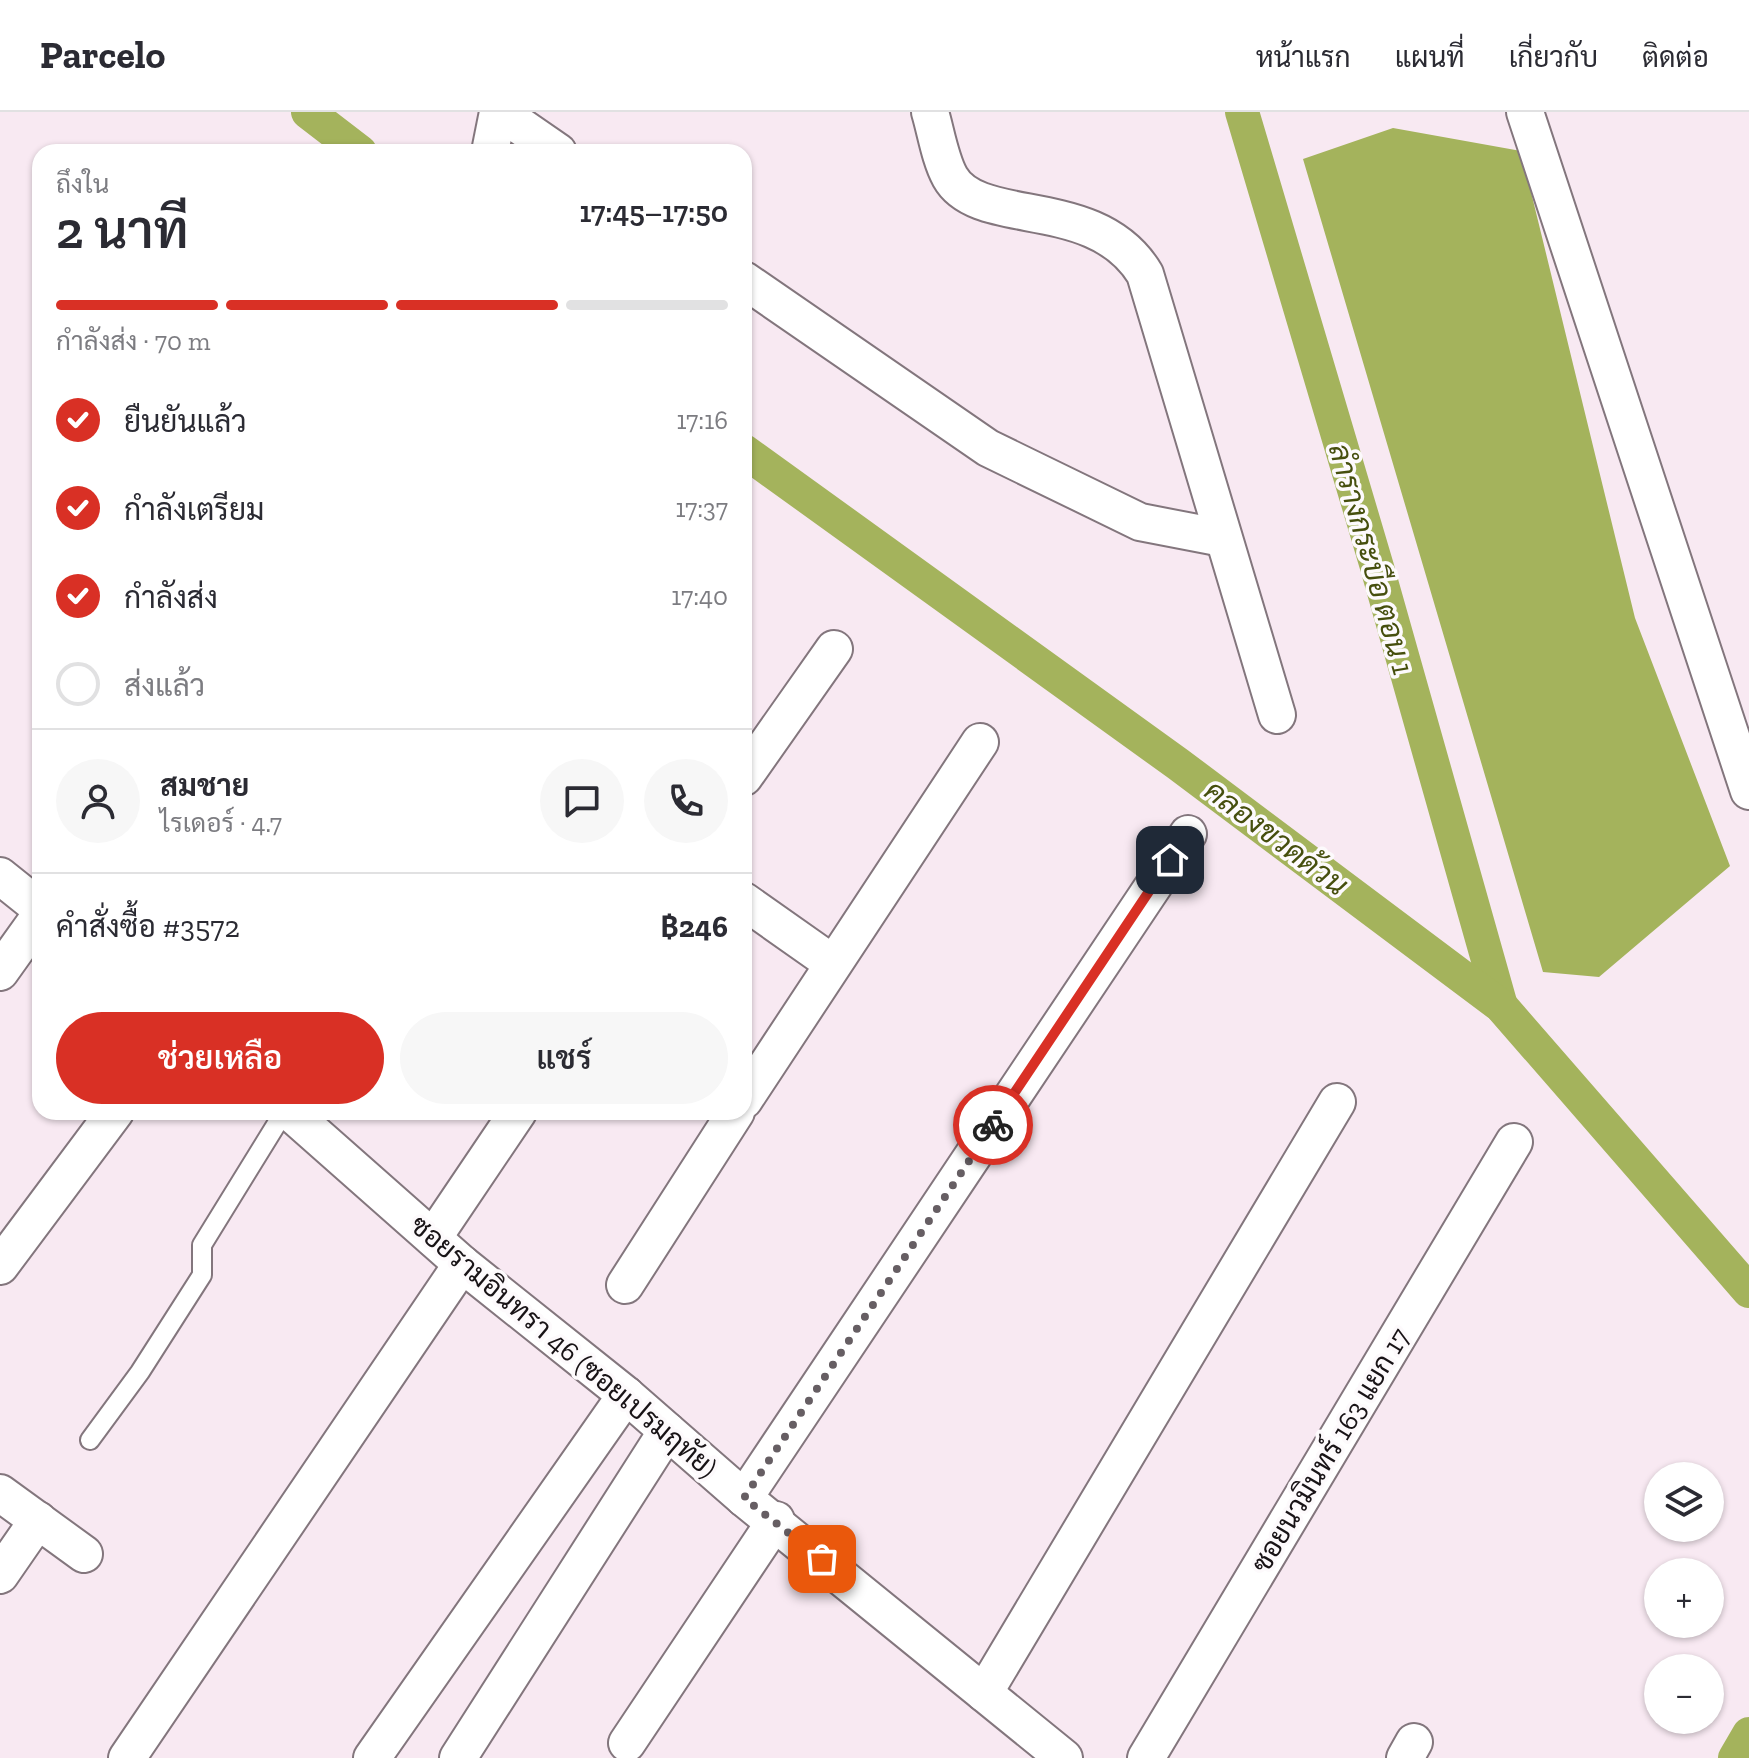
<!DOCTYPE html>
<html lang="th">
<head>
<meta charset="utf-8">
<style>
	body { margin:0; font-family:"Zilla Slab",Sarabun,serif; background:#f7f7f7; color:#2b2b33; height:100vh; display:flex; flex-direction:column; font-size:30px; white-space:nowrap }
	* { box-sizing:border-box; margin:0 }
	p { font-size:26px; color:#7c7c81 }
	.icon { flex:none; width:44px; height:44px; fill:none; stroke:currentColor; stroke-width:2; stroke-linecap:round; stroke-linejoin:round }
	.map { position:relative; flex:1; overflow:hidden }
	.panel { position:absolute; left:32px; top:32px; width:720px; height:976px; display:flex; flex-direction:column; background:#fff; border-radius:24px; box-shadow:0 2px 6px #0004 }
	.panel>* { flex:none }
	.tools { position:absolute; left:1644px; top:1350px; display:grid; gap:16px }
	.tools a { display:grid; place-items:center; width:80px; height:80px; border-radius:50%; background:#fff; box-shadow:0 2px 6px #0004; font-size:40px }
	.pin { position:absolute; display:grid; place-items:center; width:68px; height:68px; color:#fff; margin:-34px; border-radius:16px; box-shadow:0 4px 12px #0006 }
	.courier { position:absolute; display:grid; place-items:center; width:80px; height:80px; margin:-40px; border:6px solid #d93025; border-radius:50%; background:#fff; color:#222; box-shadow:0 2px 10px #0007 }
	.headline em { font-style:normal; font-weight:600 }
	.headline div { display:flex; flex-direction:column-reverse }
	.headline { display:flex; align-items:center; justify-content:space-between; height:136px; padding:0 24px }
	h1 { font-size:52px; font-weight:600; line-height:60px }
	.bar { display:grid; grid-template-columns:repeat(4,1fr); gap:12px 8px; align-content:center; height:96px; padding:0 24px }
	.bar i { height:10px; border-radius:6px; background:#e1e1e2 }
	.bar .current { background:#d93025 }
	.bar p { grid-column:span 4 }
	.line { display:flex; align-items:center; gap:20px; padding:0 24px; border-top:2px solid #e1e1e2 }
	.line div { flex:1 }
	.round { display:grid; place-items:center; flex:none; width:84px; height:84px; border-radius:42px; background:#f7f7f7 }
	ol { padding:0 24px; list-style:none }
	li { display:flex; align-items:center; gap:24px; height:88px }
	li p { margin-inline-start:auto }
	li .icon { padding:8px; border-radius:50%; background:#d93025; color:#fff; stroke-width:4 }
	li:last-child { color:#7c7c81 }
	li i { width:44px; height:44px; border:4px solid #e1e1e2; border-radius:50% }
	.action { display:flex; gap:16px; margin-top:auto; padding:16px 24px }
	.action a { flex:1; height:92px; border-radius:48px; background:#d93025; color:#fff; font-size:32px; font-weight:600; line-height:92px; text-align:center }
	.action a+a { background:#f7f7f7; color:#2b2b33 }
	header { display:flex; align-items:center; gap:48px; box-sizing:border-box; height:112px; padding:0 40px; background:#fff; border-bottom:2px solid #e1e1e2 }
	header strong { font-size:38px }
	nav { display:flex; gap:44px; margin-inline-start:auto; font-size:28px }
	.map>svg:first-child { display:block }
	.water { fill:#a4b35c }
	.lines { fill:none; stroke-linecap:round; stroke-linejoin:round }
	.canal { stroke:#a4b35c; stroke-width:34 }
	.lane-casing { stroke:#83767d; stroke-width:22 }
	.street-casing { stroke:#83767d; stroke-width:40 }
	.lane { stroke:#fff; stroke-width:18 }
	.street { stroke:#fff; stroke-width:36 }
	.done { stroke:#665e63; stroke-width:8; stroke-dasharray:0 14.4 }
	.route { stroke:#d93025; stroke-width:10 }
	.labels { text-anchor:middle; stroke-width:7; stroke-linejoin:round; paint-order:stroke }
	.street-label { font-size:28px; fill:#181316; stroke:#fdfafc }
	.water-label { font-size:30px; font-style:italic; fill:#464f0e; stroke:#fdfafc }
</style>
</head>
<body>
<header>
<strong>Parcelo</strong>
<nav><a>หน้าแรก</a><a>แผนที่</a><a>เกี่ยวกับ</a><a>ติดต่อ</a></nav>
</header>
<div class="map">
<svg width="1749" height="1646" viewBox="0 0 1749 1646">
	<rect width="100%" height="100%" fill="#f8e9f2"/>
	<polygon class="water" points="1393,16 1521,39 1635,506 1730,754 1599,865 1543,860 1303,47"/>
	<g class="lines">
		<g class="canal">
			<polyline points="308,0 360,40"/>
			<polyline points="1242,0 1377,455 1501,894"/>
			<polyline points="744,339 1178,652 1501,894 1749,1179"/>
			<polyline points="1735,1646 1749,1622"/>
		</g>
		<defs>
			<polyline id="lane" points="90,1328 140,1260 202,1163 202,1133 284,1000"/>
			<g id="street">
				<polyline points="500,0 558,40"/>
				<path d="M930,0C936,20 940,47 950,65C979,117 1096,81 1145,162L1277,603"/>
				<polyline points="1525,0 1749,679"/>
				<polyline points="490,40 498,0"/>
				<polyline points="744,168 988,336 1140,410 1223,426"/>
				<polyline points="744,665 834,537"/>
				<polyline points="0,764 40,796"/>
				<polyline points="744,789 832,851"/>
				<polyline points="0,860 40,804"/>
				<polyline points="744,988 980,630"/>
				<polyline points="290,1000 462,1152 626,1283 744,1386 1064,1646"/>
				<polyline points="433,1126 518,1000"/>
				<polyline points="0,1154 115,1000"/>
				<polyline points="625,1173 736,1000"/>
				<polyline points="0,1381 84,1442"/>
				<polyline points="744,1386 1188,722"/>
				<polyline points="0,1463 38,1408"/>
				<polyline points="984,1581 1337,990"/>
				<polyline points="627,1631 776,1408"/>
				<polyline points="127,1646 462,1152"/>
				<polyline points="372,1646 626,1283"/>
				<polyline points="458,1646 667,1319"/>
				<polyline points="1146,1646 1514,1030"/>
				<polyline points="1405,1646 1414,1630"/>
			</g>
		</defs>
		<use href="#lane" class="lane-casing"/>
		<use href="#street" class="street-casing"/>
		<use href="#lane" class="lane"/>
		<use href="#street" class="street"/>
	</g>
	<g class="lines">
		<polyline class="done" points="822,1447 744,1386 993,1013"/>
		<polyline class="route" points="993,1013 1170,748"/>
	</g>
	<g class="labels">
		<g class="street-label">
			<text transform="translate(564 1234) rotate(40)" y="10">ซอยรามอินทรา 46 (ซอยเปรมฤทัย)</text>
			<text transform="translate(1330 1338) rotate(-59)" y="10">ซอยนวมินทร์ 163 แยก 17</text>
		</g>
		<g class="water-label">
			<text transform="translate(1371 447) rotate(74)" y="10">ลำรางกระบือ ตอน 1</text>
			<text transform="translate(1276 726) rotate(37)" y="10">คลองขวดด้วน</text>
		</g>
	</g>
</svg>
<div class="tools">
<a><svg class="icon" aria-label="layers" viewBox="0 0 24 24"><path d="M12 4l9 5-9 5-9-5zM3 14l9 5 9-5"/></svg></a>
<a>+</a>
<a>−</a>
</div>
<div class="pin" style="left:822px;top:1447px;background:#ea580c"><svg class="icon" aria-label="bag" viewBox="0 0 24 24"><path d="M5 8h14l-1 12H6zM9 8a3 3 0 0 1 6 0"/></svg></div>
<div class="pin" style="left:1170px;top:748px;background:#1f2937"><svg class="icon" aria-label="home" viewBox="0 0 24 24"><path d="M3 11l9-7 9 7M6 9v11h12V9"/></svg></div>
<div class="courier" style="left:993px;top:1013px"><svg class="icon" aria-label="bike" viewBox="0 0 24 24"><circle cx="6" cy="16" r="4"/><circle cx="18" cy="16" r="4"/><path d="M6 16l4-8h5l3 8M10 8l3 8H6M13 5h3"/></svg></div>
<section class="panel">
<div class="headline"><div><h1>2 นาที</h1><p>ถึงใน</p></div><em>17:45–17:50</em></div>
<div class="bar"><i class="current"></i><i class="current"></i><i class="current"></i><i></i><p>กำลังส่ง · 70 m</p></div>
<ol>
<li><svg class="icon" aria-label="check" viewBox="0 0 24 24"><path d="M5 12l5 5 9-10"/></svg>ยืนยันแล้ว<p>17:16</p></li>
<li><svg class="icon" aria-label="check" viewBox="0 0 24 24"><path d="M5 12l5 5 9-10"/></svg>กำลังเตรียม<p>17:37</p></li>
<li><svg class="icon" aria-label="check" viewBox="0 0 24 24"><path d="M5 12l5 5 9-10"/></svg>กำลังส่ง<p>17:40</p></li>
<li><i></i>ส่งแล้ว</li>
</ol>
<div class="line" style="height:144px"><a class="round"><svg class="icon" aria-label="person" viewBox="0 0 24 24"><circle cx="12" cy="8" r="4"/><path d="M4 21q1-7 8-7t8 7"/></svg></a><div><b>สมชาย</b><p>ไรเดอร์ · 4.7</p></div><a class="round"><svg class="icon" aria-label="chat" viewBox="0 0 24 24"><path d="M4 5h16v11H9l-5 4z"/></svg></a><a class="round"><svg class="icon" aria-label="phone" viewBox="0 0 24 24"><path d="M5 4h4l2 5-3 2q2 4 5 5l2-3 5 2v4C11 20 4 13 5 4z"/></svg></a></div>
<div class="line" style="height:104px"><div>คำสั่งซื้อ #3572</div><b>฿246</b></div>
<div class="action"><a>ช่วยเหลือ</a><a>แชร์</a></div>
</section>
</div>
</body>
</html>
